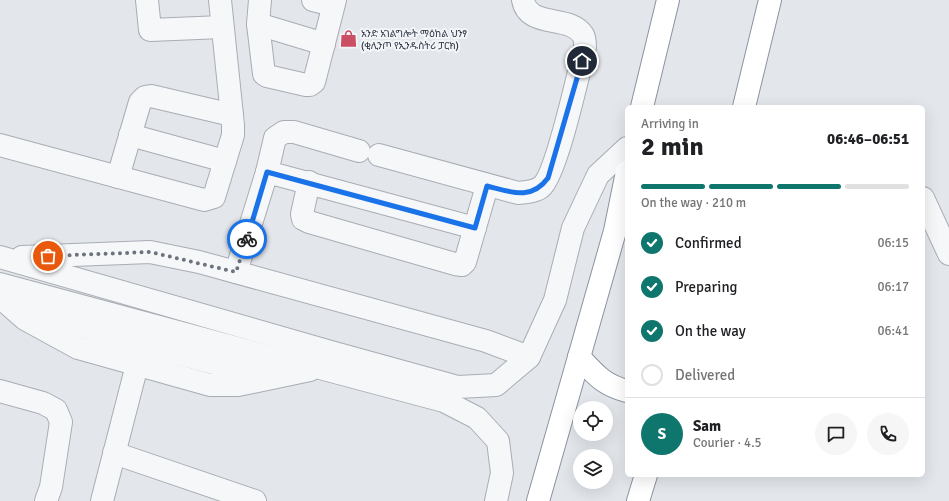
<!DOCTYPE html>
<html lang="en">
<head>
<meta charset="utf-8">
<style>
	body { margin:0; font-family:Signika,"Noto Sans Ethiopic",sans-serif; background:#f6f6f6; color:#202124; height:100vh; display:flex; flex-direction:column; font-size:15px; white-space:nowrap }
	* { box-sizing:border-box; margin:0 }
	p { font-size:13px; color:#757577 }
	.icon { flex:none; width:22px; height:22px; fill:none; stroke:currentColor; stroke-width:2; stroke-linecap:round; stroke-linejoin:round }
	.map { position:relative; flex:1; overflow:hidden }
	.side { position:absolute; left:625px; top:105px; width:300px; height:372px; display:flex; flex-direction:column; background:#fff; border-radius:6px; box-shadow:0 4px 16px #0002 }
	.side>* { flex:none }
	.controls { position:absolute; left:573px; top:401px; display:grid; gap:8px }
	.controls a { display:grid; place-items:center; width:40px; height:40px; border-radius:50%; background:#fff; box-shadow:0 4px 16px #0002; font-size:20px }
	.pin { position:absolute; display:grid; place-items:center; width:34px; height:34px; color:#fff; margin:-17px; border:2px solid #fff; border-radius:50%; box-shadow:0 1px 4px #0007 }
	.courier { position:absolute; display:grid; place-items:center; width:40px; height:40px; margin:-20px; border:3px solid #1a73e8; border-radius:50%; background:#fff; color:#222; box-shadow:0 1px 5px #0007 }
	.headline em { font-style:normal; font-weight:700 }
	.headline div { display:flex; flex-direction:column-reverse }
	.headline { display:flex; align-items:center; justify-content:space-between; height:68px; padding:0 16px }
	h1 { font-size:26px; font-weight:700; line-height:30px }
	.bar { display:grid; grid-template-columns:repeat(4,1fr); gap:6px 4px; align-content:center; height:48px; padding:0 16px }
	.bar i { height:5px; border-radius:3px; background:#e0e0e0 }
	.bar .on { background:#0f766e }
	.bar p { grid-column:span 4 }
	.line { display:flex; align-items:center; gap:10px; padding:0 16px; border-top:1px solid #e0e0e0 }
	.line div { flex:1 }
	.round { display:grid; place-items:center; flex:none; width:42px; height:42px; border-radius:21px; background:#f6f6f6 }
	ol { padding:0 16px; list-style:none }
	li { display:flex; align-items:center; gap:12px; height:44px }
	li p { margin-inline-start:auto }
	li .icon { padding:4px; border-radius:50%; background:#0f766e; color:#fff; stroke-width:4 }
	li:last-child { color:#757577 }
	li i { width:22px; height:22px; border:2px solid #e0e0e0; border-radius:50% }
	.map>svg:first-child { display:block }
	.lines { fill:none; stroke-linecap:round; stroke-linejoin:round }
	.minor-casing { stroke:#a8adb5; stroke-width:24 }
	.highway-casing { stroke:#8b94a1; stroke-width:24 }
	.minor { stroke:#f6f7f9; stroke-width:22 }
	.highway { stroke:#fff; stroke-width:22 }
	.done { stroke:#6c727e; stroke-width:4; stroke-dasharray:0 7.2 }
	.route { stroke:#1a73e8; stroke-width:5 }
	.labels { text-anchor:middle; stroke-width:4; stroke-linejoin:round; paint-order:stroke }
	.poi-label { font-size:10px; fill:#2c3443; stroke:#f3f5f8; text-anchor:start }
</style>
</head>
<body>
<div class="map">
<svg width="949" height="501" viewBox="0 0 949 501">
	<rect width="100%" height="100%" fill="#e3e6eb"/>
	<g class="lines">
		<defs>
			<g id="minor">
				<polyline points="147,0 150,30 222,27"/>
				<polyline points="260,0 258,24 264,74 267,76 306,85 310,85 314,82 335,0"/>
				<polyline points="313,0 333,5"/>
				<polyline points="258,24 324,44"/>
				<polyline points="130,135 225,161"/>
				<polyline points="0,145 204,200 214,197 233,135 233,125 220,0"/>
				<path d="M379,155L518,193C525,192 535,192 541,187C556,176 579,71 585,47C585,43 585,38 583,35C570,14 528,29 523,0"/>
				<polyline points="267,172 275,138 284,132 294,132 359,151"/>
				<polyline points="118,177 140,102 145,97 151,96 232,115"/>
				<polyline points="309,182 302,214 303,219 309,222 455,264 462,265 465,262 487,186"/>
				<polyline points="923,198 949,254"/>
				<polyline points="0,257 331,352 458,387 496,385 529,357 555,300 573,228 598,175 627,148"/>
				<polyline points="22,257 150,252 199,262 486,341 529,357"/>
				<polyline points="236,272 267,172 475,228"/>
				<polyline points="0,284 293,363 320,368 444,401 477,418 498,441 502,473 496,501"/>
				<polyline points="0,297 25,319 78,348 210,385 238,385 310,370"/>
				<polyline points="26,301 44,314 115,337 229,367 274,364"/>
				<polyline points="0,391 43,403 56,410 61,422 51,487 46,501"/>
				<polyline points="114,453 255,501"/>
				<polyline points="102,501 137,365"/>
			</g>
			<g id="highway">
				<polyline points="642,107 668,0"/>
				<polyline points="744,107 770,0"/>
				<path d="M579,357C595,374 603,385 627,391"/>
				<polyline points="538,501 615,231 627,172"/>
				<polyline points="638,501 646,475"/>
			</g>
		</defs>
		<use href="#minor" class="minor-casing"/>
		<use href="#highway" class="highway-casing"/>
		<use href="#minor" class="minor"/>
		<use href="#highway" class="highway"/>
	</g>
	<g class="lines">
		<polyline class="done" points="48,256 150,252 236,272 247,239"/>
		<path class="route" d="M247,239L267,172L475,228L487,186C511,192 531,201 548,178L582,61"/>
	</g>
	<defs>
		<symbol id="shop-bare" viewBox="-9 -9 18 18"><path d="M-5-2.5h2.3a2.7 3.5 0 0 1 5.4 0H5L5.5 6h-11ZM-1.5-2.5h3a1.5 2.3 0 0 0-3 0Z" fill="#ca4f62" stroke="#f3f5f8" stroke-width="2.5" paint-order="stroke"/></symbol>
	</defs>
	<g fill-rule="evenodd">
		<use href="#shop-bare" x="336" y="26" width="25" height="25"/>
	</g>
	<g class="labels">
		<g class="poi-label">
			<text x="361" y="37">አንድ አገልግሎት ማዕከል ህንፃ<tspan x="361" dy="12">(ቂሊንጦ የኢንዱስትሪ ፓርክ)</tspan></text>
		</g>
	</g>
</svg>
<div class="controls">
<a><svg class="icon" aria-label="locate" viewBox="0 0 24 24"><circle cx="12" cy="12" r="6"/><path d="M12 2v4M12 18v4M2 12h4M18 12h4"/></svg></a>
<a><svg class="icon" aria-label="layers" viewBox="0 0 24 24"><path d="M12 4l9 5-9 5-9-5zM3 14l9 5 9-5"/></svg></a>
</div>
<div class="pin" style="left:48px;top:256px;background:#ea580c"><svg class="icon" aria-label="bag" viewBox="0 0 24 24"><path d="M5 8h14l-1 12H6zM9 8a3 3 0 0 1 6 0"/></svg></div>
<div class="pin" style="left:582px;top:61px;background:#1f2937"><svg class="icon" aria-label="home" viewBox="0 0 24 24"><path d="M3 11l9-7 9 7M6 9v11h12V9"/></svg></div>
<div class="courier" style="left:247px;top:239px"><svg class="icon" aria-label="bike" viewBox="0 0 24 24"><circle cx="6" cy="16" r="4"/><circle cx="18" cy="16" r="4"/><path d="M6 16l4-8h5l3 8M10 8l3 8H6M13 5h3"/></svg></div>
<section class="side">
<div class="headline"><div><h1>2 min</h1><p>Arriving in</p></div><em>06:46–06:51</em></div>
<div class="bar"><i class="on"></i><i class="on"></i><i class="on"></i><i></i><p>On the way · 210 m</p></div>
<ol>
<li><svg class="icon" aria-label="check" viewBox="0 0 24 24"><path d="M5 12l5 5 9-10"/></svg>Confirmed<p>06:15</p></li>
<li><svg class="icon" aria-label="check" viewBox="0 0 24 24"><path d="M5 12l5 5 9-10"/></svg>Preparing<p>06:17</p></li>
<li><svg class="icon" aria-label="check" viewBox="0 0 24 24"><path d="M5 12l5 5 9-10"/></svg>On the way<p>06:41</p></li>
<li><i></i>Delivered</li>
</ol>
<div class="line" style="height:72px"><b class="round" style="background:#0f766e;color:#fff">S</b><div><b>Sam</b><p>Courier · 4.5</p></div><a class="round"><svg class="icon" aria-label="chat" viewBox="0 0 24 24"><path d="M4 5h16v11H9l-5 4z"/></svg></a><a class="round"><svg class="icon" aria-label="phone" viewBox="0 0 24 24"><path d="M5 4h4l2 5-3 2q2 4 5 5l2-3 5 2v4C11 20 4 13 5 4z"/></svg></a></div>
</section>
</div>
</body>
</html>
